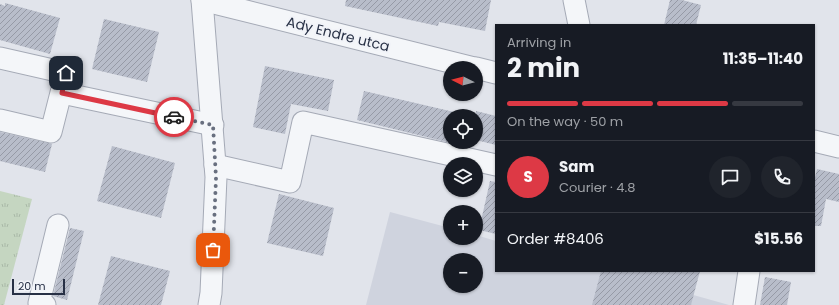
<!DOCTYPE html>
<html lang="en">
<head>
<meta charset="utf-8">
<style>
	body { margin:0; font-family:Poppins,sans-serif; background:#20242c; color:#f1f3f6; height:100vh; display:flex; flex-direction:column; font-size:15px; white-space:nowrap }
	* { box-sizing:border-box; margin:0 }
	p { font-size:13px; color:#9ea1a6 }
	.icon { flex:none; width:22px; height:22px; fill:none; stroke:currentColor; stroke-width:2; stroke-linecap:round; stroke-linejoin:round }
	.map { position:relative; flex:1; overflow:hidden }
	.panel { position:absolute; left:495px; top:24px; width:320px; height:248px; display:flex; flex-direction:column; background:#171b24; border-radius:0px; box-shadow:0 1px 3px #0004 }
	.panel>* { flex:none }
	.needle { width:26px; rotate:276deg }
	.tools { position:absolute; left:443px; top:61px; display:grid; gap:8px }
	.tools a { display:grid; place-items:center; width:40px; height:40px; border-radius:50%; background:#171b24; box-shadow:0 1px 3px #0004; font-size:20px }
	.scale { position:absolute; left:12px; bottom:10px; width:53px; box-sizing:border-box; padding-left:4px; border:2px solid #273045; border-top:0; font-size:11px; line-height:14px; white-space:nowrap; color:#273045; -webkit-text-stroke:3px #f1f3f8; paint-order:stroke }
	.pin { position:absolute; display:grid; place-items:center; width:34px; height:34px; color:#fff; margin:-17px; border-radius:8px; box-shadow:0 2px 6px #0006 }
	.courier { position:absolute; display:grid; place-items:center; width:40px; height:40px; margin:-20px; border:3px solid #dd3945; border-radius:50%; background:#fff; color:#222; box-shadow:0 1px 5px #0007 }
	.head em { font-style:normal; font-weight:700 }
	.head div { display:flex; flex-direction:column-reverse }
	.head { display:flex; align-items:center; justify-content:space-between; height:68px; padding:0 12px }
	h1 { font-size:26px; font-weight:700; line-height:30px }
	.bar { display:grid; grid-template-columns:repeat(4,1fr); gap:6px 4px; align-content:center; height:48px; padding:0 12px }
	.bar i { height:5px; border-radius:3px; background:#363941 }
	.bar .active { background:#dd3945 }
	.bar p { grid-column:span 4 }
	.line { display:flex; align-items:center; gap:10px; padding:0 12px; border-top:1px solid #363941 }
	.line div { flex:1 }
	.round { display:grid; place-items:center; flex:none; width:42px; height:42px; border-radius:21px; background:#20242c }
	.map>svg:first-child { display:block }
	.built { fill:#cfd3de; fill-rule:evenodd }
	.park { fill:url(#park-tufts) }
	.building { fill:url(#building-hatch) }
	.lines { fill:none; stroke-linecap:round; stroke-linejoin:round }
	.minor-casing { stroke:#a5aab6; stroke-width:23 }
	.minor { stroke:#f4f6f9; stroke-width:21 }
	.done { stroke:#686f7f; stroke-width:4; stroke-dasharray:0 7.2 }
	.route { stroke:#dd3945; stroke-width:5 }
	.labels { text-anchor:middle; stroke-width:4; stroke-linejoin:round; paint-order:stroke }
	.street-label { font-size:14px; fill:#273045; stroke:#f1f3f8 }
</style>
</head>
<body>
<div class="map">
<svg width="839" height="305" viewBox="0 0 839 305">
	<defs>
		<pattern id="park-tufts" width="24" height="20" patternUnits="userSpaceOnUse"><rect width="24" height="20" fill="#c5d6c1"/><path d="M3 7l-1-3M5 7V3M7 7l1-3M15 17l-1-3M17 17v-4M19 17l1-3" fill="none" stroke="#a9b8a7"/></pattern>
		<pattern id="building-hatch" width="6" height="6" patternUnits="userSpaceOnUse"><rect width="6" height="6" fill="#b8bdca"/><path d="M-1 1l2-2M0 6l6-6M5 7l2-2" fill="none" stroke="#969aa6"/></pattern>
	</defs>
	<rect width="100%" height="100%" fill="#e1e4eb"/>
	<path class="built" d="M390,212L450,228V238H476V235L496,241V271H608L729,305H366ZM450,260H476V286H450Z"/>
	<polygon class="park" points="0,191 32,199 4,305 0,305"/>
	<g class="building">
		<polygon points="346,0 491,0 485,31 439,22 438,26 345,6"/>
		<polygon points="670,0 682,0 701,5 696,25 664,25"/>
		<polygon points="5,3 60,18 50,54 0,40 0,4 5,6"/>
		<polygon points="104,19 159,32 147,82 92,69"/>
		<polygon points="265,66 334,80 328,111 291,104 285,134 253,127"/>
		<polygon points="364,91 454,112 453,116 450,116 450,129 447,142 357,120"/>
		<polygon points="476,111 496,116 496,145 476,140"/>
		<polygon points="0,132 52,144 45,172 0,161"/>
		<polygon points="112,146 175,163 161,218 97,201"/>
		<polygon points="817,169 839,174 839,202 826,199 821,226 814,226 814,182"/>
		<polygon points="490,181 496,182 496,234 479,230"/>
		<polygon points="279,194 334,208 323,256 267,243"/>
		<polygon points="70,228 84,231 67,300 53,296"/>
		<polygon points="111,256 170,271 161,305 98,305"/>
		<polygon points="601,271 700,271 691,305 592,305"/>
		<polygon points="765,277 791,282 787,305 760,305"/>
	</g>
	<g class="lines">
		<defs>
			<g id="minor">
				<polyline points="202,0 216,177 211,293 209,305"/>
				<polyline points="202,0 474,68"/>
				<polyline points="574,0 579,25"/>
				<polyline points="0,58 66,73 51,132 0,120"/>
				<polyline points="476,68 496,73"/>
				<polyline points="62,93 213,125"/>
				<polyline points="814,141 839,147"/>
				<polyline points="215,165 290,182 303,122 496,165"/>
				<polyline points="45,305 39,303 58,225"/>
				<polyline points="744,305 749,271"/>
			</g>
		</defs>
		<use href="#minor" class="minor-casing"/>
		<use href="#minor" class="minor"/>
	</g>
	<g class="lines">
		<polyline class="done" points="174,117 213,125 216,178 213,250"/>
		<polyline class="route" points="66,73 62,93 174,117"/>
	</g>
	<g class="labels">
		<g class="street-label">
			<text transform="translate(338 34) rotate(14)" y="5">Ady Endre utca</text>
		</g>
	</g>
</svg>
<div class="tools">
<a><svg class="needle" viewBox="-14 -14 28 28"><path d="M0-13l5 13h-10z" fill="#e53935"/><path d="M0 13l5-13h-10z" fill="#9ea1a6"/></svg></a>
<a><svg class="icon" aria-label="locate" viewBox="0 0 24 24"><circle cx="12" cy="12" r="6"/><path d="M12 2v4M12 18v4M2 12h4M18 12h4"/></svg></a>
<a><svg class="icon" aria-label="layers" viewBox="0 0 24 24"><path d="M12 4l9 5-9 5-9-5zM3 14l9 5 9-5"/></svg></a>
<a>+</a>
<a>−</a>
</div>
<div class="scale">20 m</div>
<div class="pin" style="left:213px;top:250px;background:#ea580c"><svg class="icon" aria-label="bag" viewBox="0 0 24 24"><path d="M5 8h14l-1 12H6zM9 8a3 3 0 0 1 6 0"/></svg></div>
<div class="pin" style="left:66px;top:73px;background:#1f2937"><svg class="icon" aria-label="home" viewBox="0 0 24 24"><path d="M3 11l9-7 9 7M6 9v11h12V9"/></svg></div>
<div class="courier" style="left:174px;top:117px"><svg class="icon" aria-label="car" viewBox="0 0 24 24"><path d="M5 17H2v-5l4-1 3-4h7l3 4 3 1v5h-3M9 17h6M6 11h13"/><circle cx="7" cy="17" r="2"/><circle cx="17" cy="17" r="2"/></svg></div>
<section class="panel">
<div class="head"><div><h1>2 min</h1><p>Arriving in</p></div><em>11:35–11:40</em></div>
<div class="bar"><i class="active"></i><i class="active"></i><i class="active"></i><i></i><p>On the way · 50 m</p></div>
<div class="line" style="height:72px"><b class="round" style="background:#dd3945;color:#fff">S</b><div><b>Sam</b><p>Courier · 4.8</p></div><a class="round"><svg class="icon" aria-label="chat" viewBox="0 0 24 24"><path d="M4 5h16v11H9l-5 4z"/></svg></a><a class="round"><svg class="icon" aria-label="phone" viewBox="0 0 24 24"><path d="M5 4h4l2 5-3 2q2 4 5 5l2-3 5 2v4C11 20 4 13 5 4z"/></svg></a></div>
<div class="line" style="height:52px"><div>Order #8406</div><b>$15.56</b></div>
</section>
</div>
</body>
</html>
